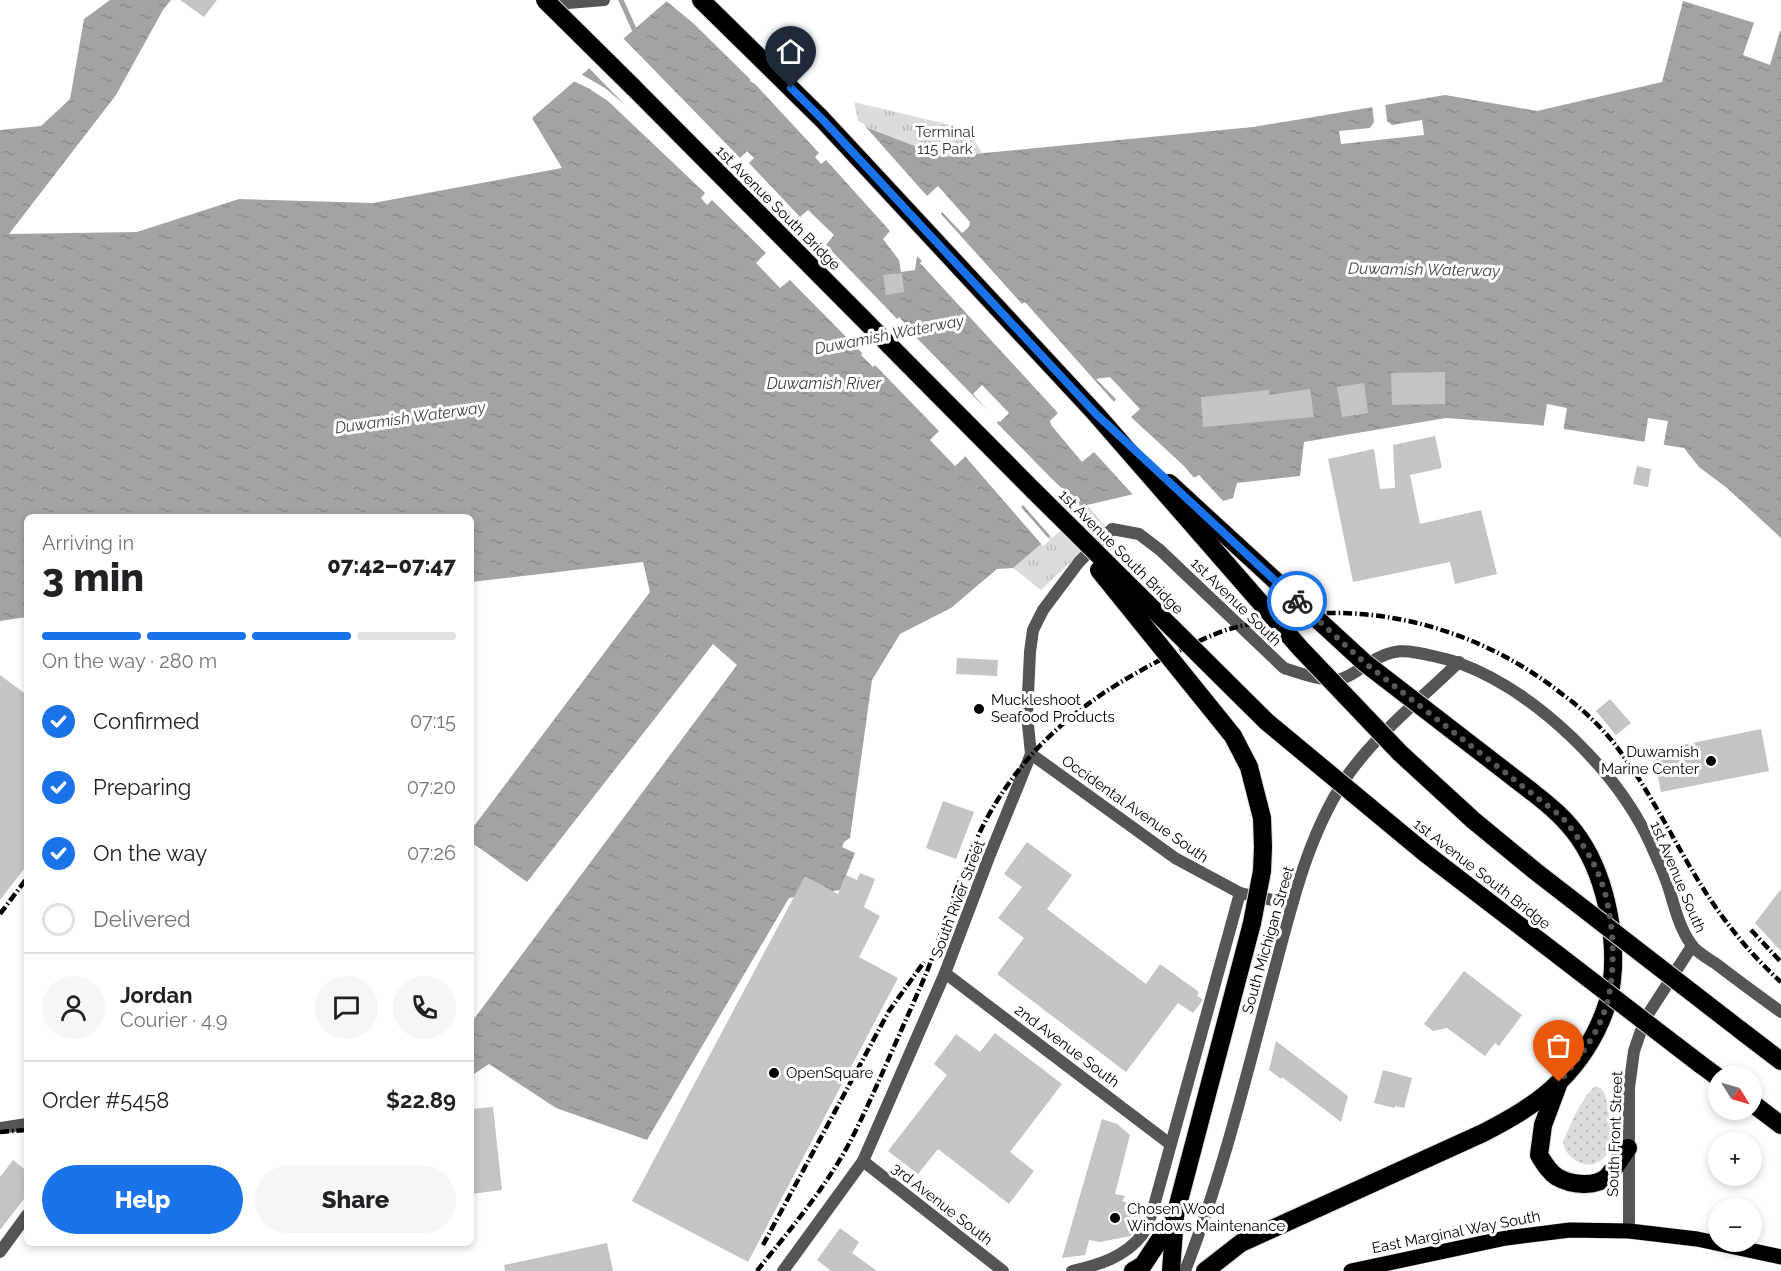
<!DOCTYPE html>
<html lang="en">
<head>
<meta charset="utf-8">
<style>
	body { margin:0; font-family:Raleway,sans-serif; background:#f6f6f6; color:#202124; height:100vh; display:flex; flex-direction:column; font-size:22px; white-space:nowrap }
	* { box-sizing:border-box; margin:0 }
	p { font-size:20px; color:#757577 }
	.icon { flex:none; width:33px; height:33px; fill:none; stroke:currentColor; stroke-width:2; stroke-linecap:round; stroke-linejoin:round }
	.map { position:relative; flex:1; overflow:hidden }
	.side { position:absolute; left:24px; top:514px; width:450px; height:732px; display:flex; flex-direction:column; background:#fff; border-radius:9px; box-shadow:0 3px 9px #0003 }
	.side>* { flex:none }
	.needle { width:39px; rotate:127deg }
	.tools { position:absolute; left:1708px; top:1066px; display:grid; gap:12px }
	.tools a { display:grid; place-items:center; width:54px; height:54px; border-radius:50%; background:#fff; box-shadow:0 3px 9px #0003; font-size:30px }
	.pin { position:absolute; display:grid; place-items:center; width:51px; height:51px; color:#fff; margin:-62px -26px; border-radius:50% 50% 50% 0; rotate:-45deg; box-shadow:0 0 6px #0007 }
	.pin .icon { rotate:45deg }
	.courier { position:absolute; display:grid; place-items:center; width:60px; height:60px; margin:-30px; border:4px solid #1a73e8; border-radius:50%; background:#fff; color:#222; box-shadow:0 2px 8px #0007 }
	.overview em { font-style:normal; font-weight:800 }
	.overview div { display:flex; flex-direction:column-reverse }
	.overview { display:flex; align-items:center; justify-content:space-between; height:102px; padding:0 18px }
	h1 { font-size:39px; font-weight:800; line-height:45px }
	.bar { display:grid; grid-template-columns:repeat(4,1fr); gap:9px 6px; align-content:center; height:72px; padding:0 18px }
	.bar i { height:8px; border-radius:4px; background:#e0e0e0 }
	.bar .current { background:#1a73e8 }
	.bar p { grid-column:span 4 }
	.line { display:flex; align-items:center; gap:15px; padding:0 18px; border-top:2px solid #e0e0e0 }
	.line div { flex:1 }
	.round { display:grid; place-items:center; flex:none; width:63px; height:63px; border-radius:32px; background:#f6f6f6 }
	ol { padding:0 18px; list-style:none }
	li { display:flex; align-items:center; gap:18px; height:66px }
	li p { margin-inline-start:auto }
	li .icon { padding:6px; border-radius:50%; background:#1a73e8; color:#fff; stroke-width:4 }
	li:last-child { color:#757577 }
	li i { width:33px; height:33px; border:3px solid #e0e0e0; border-radius:50% }
	.primary-button { display:flex; gap:12px; margin-top:auto; padding:12px 18px }
	.primary-button a { flex:1; height:69px; border-radius:36px; background:#1a73e8; color:#fff; font-size:24px; font-weight:800; line-height:69px; text-align:center }
	.primary-button a+a { background:#f6f6f6; color:#202124 }
	.map>svg:first-child { display:block }
	.grass { fill:url(#grass-dots) }
	.park { fill:url(#park-tufts) }
	.water { fill:url(#water-ripples) }
	.pier { fill:#fff }
	.lines { fill:none; stroke-linecap:round; stroke-linejoin:round }
	.stream { stroke:#a3a3a3; stroke-width:5 }
	.building { fill:#c4c4c4 }
	.primary-casing { stroke:#dbdbdb; stroke-width:16 }
	.highway-casing { stroke:#dbdbdb; stroke-width:20 }
	.street { stroke:#555; stroke-width:12 }
	.primary { stroke:#000; stroke-width:15 }
	.highway { stroke:#000; stroke-width:18 }
	.rail { stroke:#000; stroke-width:4.5; stroke-dasharray:9 3 1.5 3; stroke-linecap:butt }
	.highway-bridge-casing { stroke:#dbdbdb; stroke-width:20; stroke-linecap:butt }
	.highway-bridge { stroke:#000; stroke-width:18 }
	.done { stroke:#595959; stroke-width:6; stroke-dasharray:0 10.8 }
	.route { stroke:#1a73e8; stroke-width:8 }
	.poi-dot { fill:#000; stroke:#fff; stroke-width:2 }
	.labels { text-anchor:middle; stroke-width:6; stroke-linejoin:round; paint-order:stroke }
	.park-label { font-size:15px; fill:#333; stroke:#fff }
	.street-label { font-size:15px; fill:#000; stroke:#fff }
	.poi-label { font-size:15px; fill:#000; stroke:#fff; text-anchor:start }
	.water-label { font-size:16px; font-style:italic; fill:#444; stroke:#fff }
</style>
</head>
<body>
<div class="map">
<svg width="1781" height="1271" viewBox="0 0 1781 1271">
	<defs>
		<pattern id="grass-dots" width="8" height="8" patternUnits="userSpaceOnUse" patternTransform="scale(1.5)"><rect width="8" height="8" fill="#dcdcdc"/><path d="M2 2h.1M6 6h.1" fill="none" stroke="#bbb" stroke-width="1.8" stroke-linecap="round"/></pattern>
		<pattern id="park-tufts" width="24" height="20" patternUnits="userSpaceOnUse" patternTransform="scale(1.5)"><rect width="24" height="20" fill="#dcdcdc"/><path d="M3 7l-1-3M5 7V3M7 7l1-3M15 17l-1-3M17 17v-4M19 17l1-3" fill="none" stroke="#bbb"/></pattern>
		<pattern id="water-ripples" width="26" height="14" patternUnits="userSpaceOnUse" patternTransform="scale(1.5)"><rect width="26" height="14" fill="#a3a3a3"/><path d="M2 4q2-2 4 0t4 0M15 11q2-2 4 0t4 0" fill="none" stroke="#8b8b8b"/></pattern>
	</defs>
	<rect width="100%" height="100%" fill="#fff"/>
	<path class="grass" d="M1595,1086C1600,1087 1603,1089 1605,1095C1609,1106 1613,1136 1610,1147C1607,1160 1593,1168 1581,1163C1571,1159 1565,1153 1563,1142C1571,1123 1580,1100 1595,1086Z"/>
	<g class="park">
		<polygon points="854,102 967,129 982,153 943,157 859,124"/>
		<polygon points="1087,505 1107,528 1041,590 1013,568"/>
	</g>
	<polygon class="water" points="110,0 171,0 163,10 116,95 9,234 137,232 239,199 373,203 562,168 532,118 668,0 835,115 943,157 1253,127 1445,95 1537,111 1662,82 1683,1 1781,31 1781,538 1727,488 1699,467 1684,448 1539,425 1446,418 1304,442 1300,476 1237,483 1233,498 1223,501 1199,475 1185,482 1087,505 1013,568 997,569 951,608 900,634 872,680 850,838 844,842 842,847 855,853 840,890 789,898 647,1140 556,1108 489,1064 471,1076 471,1023 737,665 713,644 527,882 471,842 471,830 650,592 643,562 471,582 471,518 27,518 27,617 0,621 0,130 41,126 70,99 84,19"/>
	<g class="pier">
		<polygon points="665,0 718,0 836,113 865,124 864,125 927,196 938,186 970,222 969,227 962,233 942,212 941,214 1022,304 1025,302 1114,402 1116,399 1096,379 1110,377 1140,409 1131,417 1184,466 1196,480 1185,485 1135,497 1094,452 1082,462 1051,425 1050,421 1058,413 920,263 922,261 917,256 915,270 901,272 899,260 883,239 890,231 826,160 821,164 815,157 819,153 755,84 750,81 750,79 693,23"/>
		<polygon points="1755,20 1781,28 1770,65 1743,55"/>
		<polygon points="621,36 740,158 747,151 754,158 749,163 800,217 808,210 834,235 826,245 897,319 899,317 911,330 910,331 988,411 973,394 982,385 1009,413 1000,422 998,421 997,423 1051,478 1085,510 1052,538 1023,505 1021,507 1050,540 1043,546 964,455 965,457 955,466 930,440 939,431 875,365 873,367 861,355 862,353 790,280 780,288 756,263 766,253 712,200 707,205 701,198 705,193 608,101 588,88 571,80 579,73 605,88 625,105 587,66"/>
		<polygon points="1385,102 1387,121 1392,125 1422,120 1424,135 1341,144 1339,131 1370,128 1374,122 1372,104"/>
		<polygon points="1547,404 1567,408 1563,432 1543,429"/>
		<polygon points="1648,418 1668,421 1663,448 1644,445"/>
	</g>
	<g class="lines">
		<polyline class="stream" points="621,0 634,29"/>
	</g>
	<g class="building">
		<polygon points="180,0 217,0 204,17"/>
		<polygon points="902,273 904,292 886,295 883,275"/>
		<polygon points="1445,372 1445,404 1392,405 1391,373"/>
		<polygon points="1364,383 1368,413 1342,417 1337,387"/>
		<polygon points="1310,389 1314,417 1203,427 1201,397 1269,390 1269,395"/>
		<polygon points="1435,436 1442,468 1410,475 1420,524 1481,510 1497,574 1455,584 1450,562 1353,582 1328,459 1374,449 1380,489 1395,488 1393,445"/>
		<polygon points="1637,466 1651,469 1648,487 1633,484"/>
		<polygon points="957,658 998,660 997,676 956,674"/>
		<polygon points="0,675 27,695 27,865 0,900"/>
		<polygon points="1610,699 1631,723 1616,735 1596,711"/>
		<polygon points="1761,729 1769,771 1661,792 1653,751"/>
		<polygon points="943,801 974,812 956,859 926,848"/>
		<polygon points="1027,842 1072,875 1047,909 1146,984 1160,964 1199,992 1197,996 1202,999 1202,1001 1193,1013 1178,1003 1126,1072 997,974 1024,938 998,918 1022,887 1004,874"/>
		<polygon points="860,873 875,879 864,907 880,916 859,957 898,978 748,1262 632,1201 805,876 838,894 846,875 857,880"/>
		<polygon points="1781,889 1781,951 1755,923"/>
		<polygon points="1464,971 1522,1015 1499,1046 1495,1043 1485,1056 1447,1028 1433,1031 1424,1024"/>
		<polygon points="995,1033 1062,1084 1010,1152 1034,1171 1009,1204 938,1149 918,1174 888,1151 947,1075 934,1064 956,1034 980,1052"/>
		<polygon points="1276,1041 1348,1096 1341,1122 1282,1077 1281,1079 1269,1070"/>
		<polygon points="1383,1070 1412,1078 1404,1108 1395,1106 1395,1108 1374,1103"/>
		<polygon points="493,1107 502,1190 471,1194 471,1109"/>
		<polygon points="1102,1119 1117,1124 1130,1135 1115,1194 1125,1196 1122,1201 1145,1209 1144,1210 1136,1229 1130,1236 1100,1242 1089,1240 1085,1255 1062,1258"/>
		<polygon points="13,1160 27,1171 27,1195 0,1230 0,1177"/>
		<polygon points="840,1228 859,1242 852,1253 877,1271 831,1271 817,1260"/>
		<polygon points="607,1243 613,1271 505,1271 504,1265"/>
	</g>
	<g class="lines">
		<defs>
			<polyline id="primary" points="1351,1271 1506,1238 1570,1230 1629,1231 1697,1239 1781,1257"/>
			<g id="highway">
				<polyline points="701,0 822,119 1096,414"/>
				<polyline points="633,87 1033,490"/>
				<polyline points="1739,1029 1781,1061"/>
				<polyline points="1700,1064 1719,1078"/>
				<path d="M1558,1085L1543,1125L1539,1155C1544,1163 1549,1172 1557,1177C1571,1185 1596,1188 1608,1176C1615,1168 1621,1157 1628,1148"/>
				<polyline points="1752,1103 1781,1125"/>
				<polyline points="1133,1271 1143,1265 1174,1218"/>
				<polyline points="1171,1271 1175,1216 1252,923"/>
				<path d="M1205,1271L1241,1243L1483,1133C1510,1119 1537,1104 1559,1082C1581,1060 1599,1031 1608,1001C1621,952 1608,880 1579,838C1566,819 1549,805 1531,791"/>
			</g>
		</defs>
		<use href="#primary" class="primary-casing"/>
		<use href="#highway" class="highway-casing"/>
		<g class="street">
			<polyline points="545,1 568,3 604,0"/>
			<polyline points="1031,754 1175,858 1240,893 1292,904"/>
			<polyline points="945,973 1170,1144"/>
			<polyline points="0,1128 27,1124"/>
			<polyline points="863,1161 1003,1271"/>
			<polyline points="1629,1231 1629,1088 1634,1051 1645,1019 1692,946"/>
			<polyline points="0,1252 27,1215"/>
			<path d="M783,1271L863,1161L945,973L989,857L1031,754L1027,715L1030,652L1033,630L1043,610L1079,562L1112,529L1139,534L1160,550L1284,668C1296,672 1324,682 1336,680C1347,679 1359,669 1369,663C1393,648 1405,649 1433,656C1441,658 1451,660 1459,663C1537,692 1619,772 1652,847C1658,861 1665,875 1669,889C1675,908 1679,927 1691,944C1696,952 1707,958 1715,963C1737,980 1759,996 1781,1012"/>
			<path d="M1072,1271C1099,1265 1125,1257 1142,1235C1146,1229 1149,1220 1152,1213L1240,893"/>
			<path d="M1185,1271C1222,1177 1246,1077 1272,979C1291,909 1307,833 1350,772C1380,731 1422,698 1459,662"/>
		</g>
		<use href="#primary" class="primary"/>
		<use href="#highway" class="highway"/>
		<g class="rail">
			<polyline points="0,914 27,878"/>
			<polyline points="1751,930 1781,962"/>
			<polyline points="0,1132 27,1130"/>
			<polyline points="763,1245 889,1011 924,962"/>
			<path d="M757,1271C792,1227 830,1183 855,1132C870,1102 883,1071 897,1040C907,1017 918,993 928,969C947,919 962,865 987,818C1029,742 1087,698 1162,659C1183,649 1211,634 1233,628C1250,623 1269,622 1286,619C1299,617 1312,613 1325,613C1411,611 1495,641 1562,694C1584,710 1606,731 1622,754C1654,798 1677,848 1706,893C1727,925 1752,956 1781,982"/>
		</g>
		<defs>
			<g id="highway-bridge">
				<polyline points="545,0 633,87"/>
				<polyline points="1096,414 1300,648 1400,753 1473,820 1535,871 1739,1029"/>
				<polyline points="1169,483 1365,663 1531,791"/>
				<polyline points="1033,490 1267,722 1425,853 1700,1064"/>
				<polyline points="1099,570 1233,736 1249,767 1262,818 1263,847 1262,871 1252,923"/>
			</g>
		</defs>
		<use href="#highway-bridge" class="highway-bridge-casing"/>
		<use href="#highway-bridge" class="highway-bridge"/>
	</g>
	<g class="lines">
		<path class="done" d="M1297,601L1365,663L1562,817C1576,834 1588,851 1597,871C1613,905 1617,963 1608,999C1601,1031 1579,1058 1559,1082"/>
		<polyline class="route" points="791,88 822,119 1096,414 1297,601"/>
	</g>
	<g class="poi-dot">
		<circle cx="979" cy="709" r="6"/>
		<circle cx="1711" cy="761" r="6"/>
		<circle cx="774" cy="1073" r="6"/>
		<circle cx="1115" cy="1218" r="6"/>
	</g>
	<g class="labels">
		<g class="park-label">
			<text x="945" y="137">Terminal<tspan x="945" dy="17">115 Park</tspan></text>
		</g>
		<g class="street-label">
			<text transform="translate(778 208) rotate(45)" y="5">1st Avenue South Bridge</text>
			<text transform="translate(1121 552) rotate(45)" y="5">1st Avenue South Bridge</text>
			<text transform="translate(1236 602) rotate(44)" y="5">1st Avenue South</text>
			<text transform="translate(1135 809) rotate(35)" y="5">Occidental Avenue South</text>
			<text transform="translate(1482 874) rotate(38)" y="5">1st Avenue South Bridge</text>
			<text transform="translate(1678 877) rotate(67)" y="5">1st Avenue South</text>
			<text transform="translate(958 899) rotate(-69)" y="5">South River Street</text>
			<text transform="translate(1268 940) rotate(-74)" y="5">South Michigan Street</text>
			<text transform="translate(1067 1046) rotate(37)" y="5">2nd Avenue South</text>
			<text transform="translate(1615 1134) rotate(-88)" y="5">South Front Street</text>
			<text transform="translate(942 1204) rotate(38)" y="5">3rd Avenue South</text>
			<text transform="translate(1456 1232) rotate(-11)" y="5">East Marginal Way South</text>
		</g>
		<g class="poi-label">
			<text x="991" y="705">Muckleshoot<tspan x="991" dy="17">Seafood Products</tspan></text>
			<text x="1699" y="757" text-anchor="end">Duwamish<tspan x="1699" dy="17">Marine Center</tspan></text>
			<text x="786" y="1078">OpenSquare</text>
			<text x="1127" y="1214">Chosen Wood<tspan x="1127" dy="17">Windows Maintenance</tspan></text>
		</g>
		<g class="water-label">
			<text transform="translate(1424 269) rotate(1)" y="6">Duwamish Waterway</text>
			<text transform="translate(889 334) rotate(-11)" y="6">Duwamish Waterway</text>
			<text x="824" y="389">Duwamish River</text>
			<text transform="translate(410 417) rotate(-8)" y="6">Duwamish Waterway</text>
		</g>
	</g>
</svg>
<div class="tools">
<a><svg class="needle" viewBox="-14 -14 28 28"><path d="M0-13l5 13h-10z" fill="#e53935"/><path d="M0 13l5-13h-10z" fill="#757577"/></svg></a>
<a>+</a>
<a>−</a>
</div>
<div class="pin" style="left:1559px;top:1082px;background:#ea580c"><svg class="icon" aria-label="bag" viewBox="0 0 24 24"><path d="M5 8h14l-1 12H6zM9 8a3 3 0 0 1 6 0"/></svg></div>
<div class="pin" style="left:791px;top:88px;background:#1f2937"><svg class="icon" aria-label="home" viewBox="0 0 24 24"><path d="M3 11l9-7 9 7M6 9v11h12V9"/></svg></div>
<div class="courier" style="left:1297px;top:601px"><svg class="icon" aria-label="bike" viewBox="0 0 24 24"><circle cx="6" cy="16" r="4"/><circle cx="18" cy="16" r="4"/><path d="M6 16l4-8h5l3 8M10 8l3 8H6M13 5h3"/></svg></div>
<section class="side">
<div class="overview"><div><h1>3 min</h1><p>Arriving in</p></div><em>07:42–07:47</em></div>
<div class="bar"><i class="current"></i><i class="current"></i><i class="current"></i><i></i><p>On the way · 280 m</p></div>
<ol>
<li><svg class="icon" aria-label="check" viewBox="0 0 24 24"><path d="M5 12l5 5 9-10"/></svg>Confirmed<p>07:15</p></li>
<li><svg class="icon" aria-label="check" viewBox="0 0 24 24"><path d="M5 12l5 5 9-10"/></svg>Preparing<p>07:20</p></li>
<li><svg class="icon" aria-label="check" viewBox="0 0 24 24"><path d="M5 12l5 5 9-10"/></svg>On the way<p>07:26</p></li>
<li><i></i>Delivered</li>
</ol>
<div class="line" style="height:108px"><a class="round"><svg class="icon" aria-label="person" viewBox="0 0 24 24"><circle cx="12" cy="8" r="4"/><path d="M4 21q1-7 8-7t8 7"/></svg></a><div><b>Jordan</b><p>Courier · 4.9</p></div><a class="round"><svg class="icon" aria-label="chat" viewBox="0 0 24 24"><path d="M4 5h16v11H9l-5 4z"/></svg></a><a class="round"><svg class="icon" aria-label="phone" viewBox="0 0 24 24"><path d="M5 4h4l2 5-3 2q2 4 5 5l2-3 5 2v4C11 20 4 13 5 4z"/></svg></a></div>
<div class="line" style="height:78px"><div>Order #5458</div><b>$22.89</b></div>
<div class="primary-button"><a>Help</a><a>Share</a></div>
</section>
</div>
</body>
</html>
